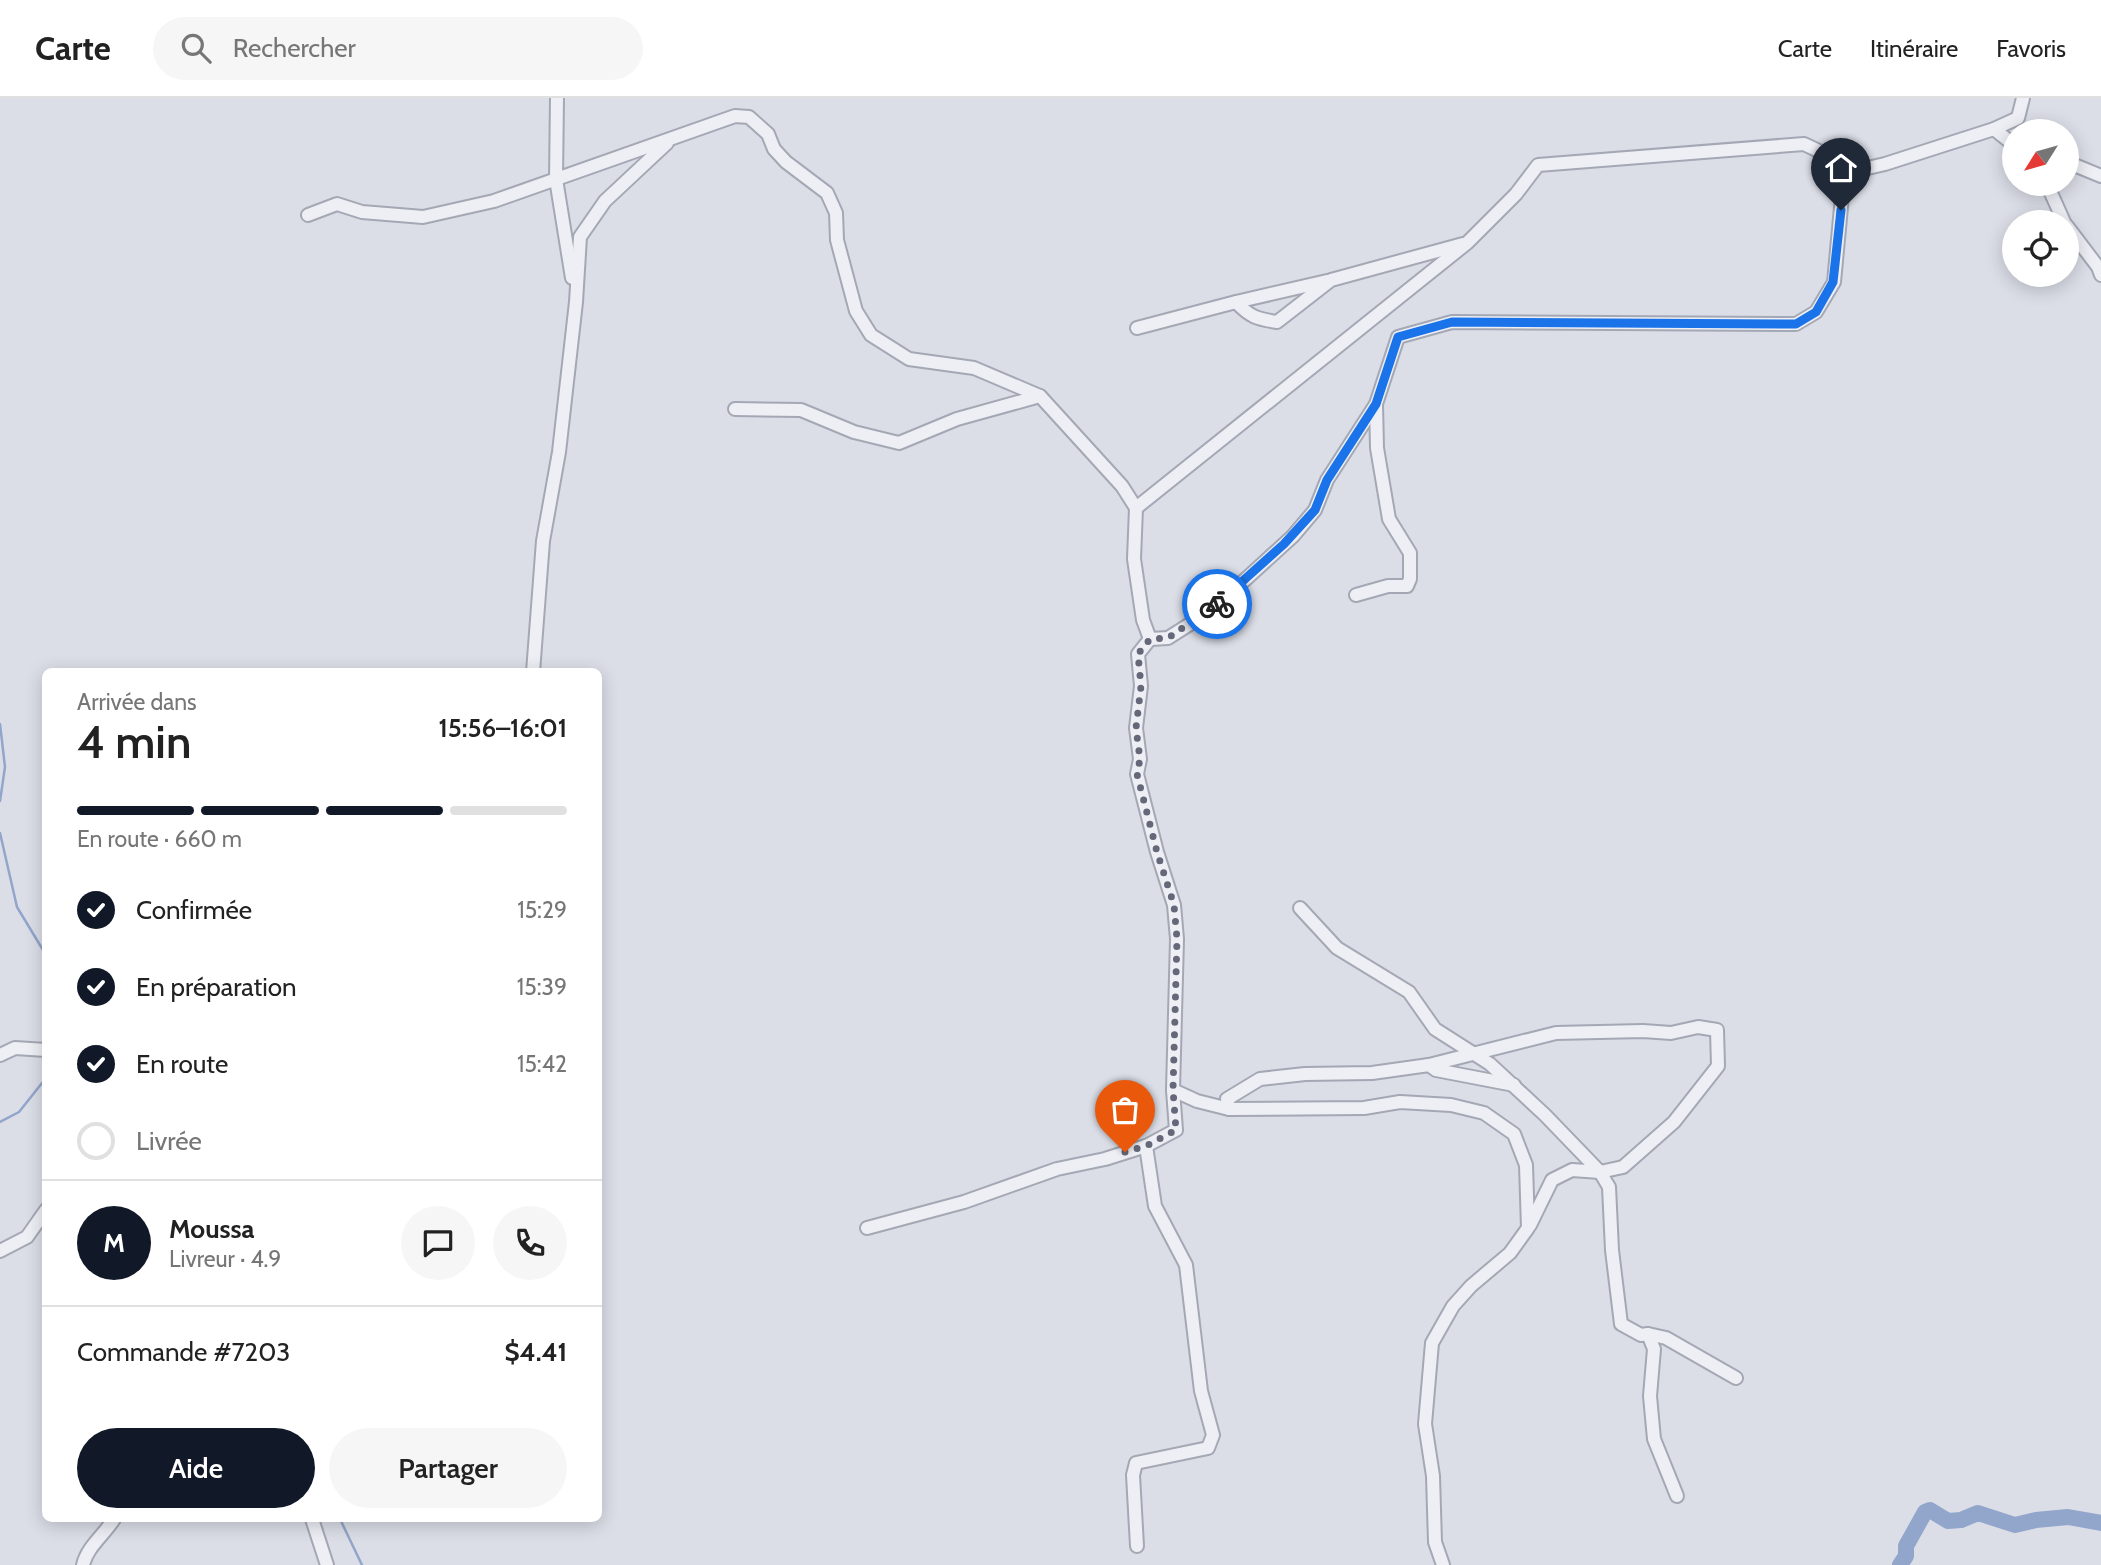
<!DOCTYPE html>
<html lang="fr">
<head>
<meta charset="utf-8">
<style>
	body { margin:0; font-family:Cabin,sans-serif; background:#f6f6f6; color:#222; height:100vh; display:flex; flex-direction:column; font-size:26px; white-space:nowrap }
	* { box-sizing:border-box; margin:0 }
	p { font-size:23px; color:#767676 }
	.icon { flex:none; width:38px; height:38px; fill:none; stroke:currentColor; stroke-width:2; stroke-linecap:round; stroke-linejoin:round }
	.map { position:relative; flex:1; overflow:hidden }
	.sheet { position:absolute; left:42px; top:570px; width:560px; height:854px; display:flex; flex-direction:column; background:#fff; border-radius:10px; box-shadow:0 4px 18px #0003 }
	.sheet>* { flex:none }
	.needle { width:46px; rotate:233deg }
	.fabs { position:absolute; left:2002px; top:21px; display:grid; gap:14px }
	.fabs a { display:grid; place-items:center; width:77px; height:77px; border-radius:50%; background:#fff; box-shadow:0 4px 18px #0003; font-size:35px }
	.pin { position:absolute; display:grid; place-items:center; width:60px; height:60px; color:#fff; margin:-72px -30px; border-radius:50% 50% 50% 0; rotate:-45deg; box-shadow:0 0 7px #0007 }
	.pin .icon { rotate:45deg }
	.courier { position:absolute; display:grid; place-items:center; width:70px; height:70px; margin:-35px; border:5px solid #1a73e8; border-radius:50%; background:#fff; color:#222; box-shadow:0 2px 9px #0007 }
	.overview em { font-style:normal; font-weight:600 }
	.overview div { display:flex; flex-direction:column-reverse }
	.overview { display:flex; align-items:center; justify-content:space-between; height:119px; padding:0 35px }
	h1 { font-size:46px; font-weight:600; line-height:52px }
	.bar { display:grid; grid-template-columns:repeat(4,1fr); gap:10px 7px; align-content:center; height:84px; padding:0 35px }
	.bar i { height:9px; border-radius:5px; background:#e0e0e0 }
	.bar .current { background:#111827 }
	.bar p { grid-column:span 4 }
	.line { display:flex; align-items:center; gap:18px; padding:0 35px; border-top:2px solid #e0e0e0 }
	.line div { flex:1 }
	.round { display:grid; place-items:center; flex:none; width:74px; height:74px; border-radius:37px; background:#f6f6f6 }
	ol { padding:0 35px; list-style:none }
	li { display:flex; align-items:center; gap:21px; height:77px }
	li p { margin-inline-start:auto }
	li .icon { padding:7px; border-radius:50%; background:#111827; color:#fff; stroke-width:4 }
	li:last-child { color:#767676 }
	li i { width:38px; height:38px; border:4px solid #e0e0e0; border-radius:50% }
	.action { display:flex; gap:14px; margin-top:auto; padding:14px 35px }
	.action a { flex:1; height:80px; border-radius:42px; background:#111827; color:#fff; font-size:28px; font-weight:600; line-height:80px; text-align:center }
	.action a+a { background:#f6f6f6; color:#222 }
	header { display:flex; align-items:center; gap:42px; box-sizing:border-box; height:98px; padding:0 35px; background:#fff; border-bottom:2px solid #e0e0e0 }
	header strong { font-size:33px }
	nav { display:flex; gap:38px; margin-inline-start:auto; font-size:24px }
	.search { width:490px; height:63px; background:#f6f6f6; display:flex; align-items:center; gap:18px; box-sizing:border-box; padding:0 24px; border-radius:38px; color:#767676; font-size:26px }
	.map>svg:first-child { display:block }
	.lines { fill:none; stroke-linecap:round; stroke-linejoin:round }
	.stream { stroke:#92a5cb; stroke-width:2.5 }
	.river { stroke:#92a5cb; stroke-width:16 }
	.minor-casing { stroke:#a4a8b4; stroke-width:16 }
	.minor { stroke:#eeeff5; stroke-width:12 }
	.done { stroke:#646879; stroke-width:7; stroke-dasharray:0 12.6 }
	.route { stroke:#1a73e8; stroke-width:9 }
</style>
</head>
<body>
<header>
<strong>Carte</strong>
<div class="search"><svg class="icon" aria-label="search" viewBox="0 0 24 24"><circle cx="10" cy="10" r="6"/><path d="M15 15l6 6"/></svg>Rechercher</div>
<nav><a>Carte</a><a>Itinéraire</a><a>Favoris</a></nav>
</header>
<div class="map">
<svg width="2101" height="1467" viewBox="0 0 2101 1467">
	<rect width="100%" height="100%" fill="#dbdee7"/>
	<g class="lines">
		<g class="stream">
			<polyline points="0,626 5,669 0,703"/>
			<polyline points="0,735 17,809 46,857"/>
			<polyline points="0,1024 19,1014 42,985 46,984"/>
			<polyline points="340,1421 362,1467"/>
		</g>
		<polyline class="river" points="1900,1467 1906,1458 1906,1448 1925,1414 1930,1412 1948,1423 1961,1422 1978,1415 2015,1427 2036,1422 2068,1419 2101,1425"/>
		<defs>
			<g id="minor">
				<polyline points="557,0 556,81 572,180"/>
				<polyline points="1994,31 2014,47"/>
				<polyline points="2067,64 2101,78"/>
				<polyline points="2047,86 2064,124"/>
				<polyline points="308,117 337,106 362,114 423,119 494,103 735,18 749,19 768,36 774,51 786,64 827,95 836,115 837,142 856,213 871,237 909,261 974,270 1040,298 1122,388 1136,410 1134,461 1143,522 1150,541 1168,540 1212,512 1293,438 1315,412 1327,382 1376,306 1398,239 1452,224 1796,226 1816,214 1834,184 1843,88 1851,78 1859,72 1885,66 1994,31 2018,20 2023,0"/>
				<polyline points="2067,128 2098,169 2101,177"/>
				<polyline points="1236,204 1327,183"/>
				<path d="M1137,230L1236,204C1250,219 1257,221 1277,224L1331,182L1463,146"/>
				<polyline points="735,311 801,312 854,334 899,345 957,321 1040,298"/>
				<polyline points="1136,410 1467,145 1516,96 1538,67 1804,46 1859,72"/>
				<polyline points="1356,497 1388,488 1407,488 1410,481 1410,455 1389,421 1377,350 1376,307"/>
				<polyline points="1150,541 1138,556 1141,588 1136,630 1140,661 1137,676 1157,754 1174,807 1177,841 1173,992 1197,1003 1229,1011 1364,1010 1400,1004 1451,1007 1484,1015 1514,1036 1526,1067 1528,1130 1510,1155 1471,1188 1453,1208 1432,1245 1425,1326 1433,1378 1435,1444 1443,1467"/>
				<polyline points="533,574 543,443 559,354 576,204 580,139 605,103 667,45"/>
				<polyline points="1300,810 1337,850 1409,894 1435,931 1490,966 1545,1017 1600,1074 1609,1089 1612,1152 1621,1226 1641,1237 1648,1236 1666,1240 1736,1280"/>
				<polyline points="0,957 15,950 46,952"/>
				<polyline points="1429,967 1436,972 1514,987"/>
				<polyline points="1229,1011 1227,1001 1260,981 1305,976 1372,975 1429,967 1556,935 1643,933 1671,935 1698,929 1717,932 1718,968 1674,1024 1623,1069 1600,1074 1572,1072 1552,1082 1530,1127"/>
				<polyline points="867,1130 964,1104 1057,1071 1105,1061 1146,1048"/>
				<polyline points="0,1153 27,1139 46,1112"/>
				<polyline points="1648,1236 1654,1251 1650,1298 1654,1341 1677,1398"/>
				<polyline points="312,1421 327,1467"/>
				<polyline points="1137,1448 1133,1377 1136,1365 1208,1350 1213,1337 1201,1293 1186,1167 1155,1108 1146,1048 1176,1032 1173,992"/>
				<path d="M83,1467C87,1449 104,1437 114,1421"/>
			</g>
		</defs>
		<use href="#minor" class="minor-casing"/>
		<use href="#minor" class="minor"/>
	</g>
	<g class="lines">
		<polyline class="done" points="1125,1054 1146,1048 1176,1032 1173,992 1177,841 1174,807 1157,754 1137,676 1140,661 1136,630 1141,588 1138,556 1150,541 1168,540 1217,506"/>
		<polyline class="route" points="1217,506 1284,446 1315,412 1327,382 1376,306 1398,239 1452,224 1796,226 1816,214 1833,184 1841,112"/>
	</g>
</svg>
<div class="fabs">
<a><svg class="needle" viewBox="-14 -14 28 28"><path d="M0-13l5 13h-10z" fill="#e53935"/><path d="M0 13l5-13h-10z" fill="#767676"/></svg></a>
<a><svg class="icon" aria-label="locate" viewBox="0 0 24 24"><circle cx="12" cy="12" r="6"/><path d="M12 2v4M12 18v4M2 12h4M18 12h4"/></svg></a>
</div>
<div class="pin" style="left:1125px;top:1054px;background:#ea580c"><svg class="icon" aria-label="bag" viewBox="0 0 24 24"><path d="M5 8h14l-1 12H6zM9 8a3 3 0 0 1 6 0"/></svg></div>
<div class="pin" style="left:1841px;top:112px;background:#1f2937"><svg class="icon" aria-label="home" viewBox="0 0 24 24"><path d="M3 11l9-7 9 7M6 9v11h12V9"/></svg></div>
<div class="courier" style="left:1217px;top:506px"><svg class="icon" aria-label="bike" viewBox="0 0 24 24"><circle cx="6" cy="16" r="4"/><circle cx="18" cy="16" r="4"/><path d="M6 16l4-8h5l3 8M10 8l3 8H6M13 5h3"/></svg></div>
<section class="sheet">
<div class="overview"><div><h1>4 min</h1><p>Arrivée dans</p></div><em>15:56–16:01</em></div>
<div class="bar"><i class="current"></i><i class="current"></i><i class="current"></i><i></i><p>En route · 660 m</p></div>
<ol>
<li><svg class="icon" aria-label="check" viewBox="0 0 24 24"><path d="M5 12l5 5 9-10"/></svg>Confirmée<p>15:29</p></li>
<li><svg class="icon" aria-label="check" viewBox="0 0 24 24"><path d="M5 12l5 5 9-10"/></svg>En préparation<p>15:39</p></li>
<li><svg class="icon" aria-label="check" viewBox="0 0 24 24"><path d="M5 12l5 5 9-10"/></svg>En route<p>15:42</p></li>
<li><i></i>Livrée</li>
</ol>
<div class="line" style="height:126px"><b class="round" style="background:#111827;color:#fff">M</b><div><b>Moussa</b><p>Livreur · 4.9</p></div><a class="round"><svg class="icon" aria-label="chat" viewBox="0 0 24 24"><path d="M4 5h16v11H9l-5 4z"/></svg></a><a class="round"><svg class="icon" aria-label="phone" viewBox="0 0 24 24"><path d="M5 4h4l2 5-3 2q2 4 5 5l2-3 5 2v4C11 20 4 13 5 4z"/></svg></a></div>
<div class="line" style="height:91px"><div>Commande #7203</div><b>$4.41</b></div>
<div class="action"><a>Aide</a><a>Partager</a></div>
</section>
</div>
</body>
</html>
